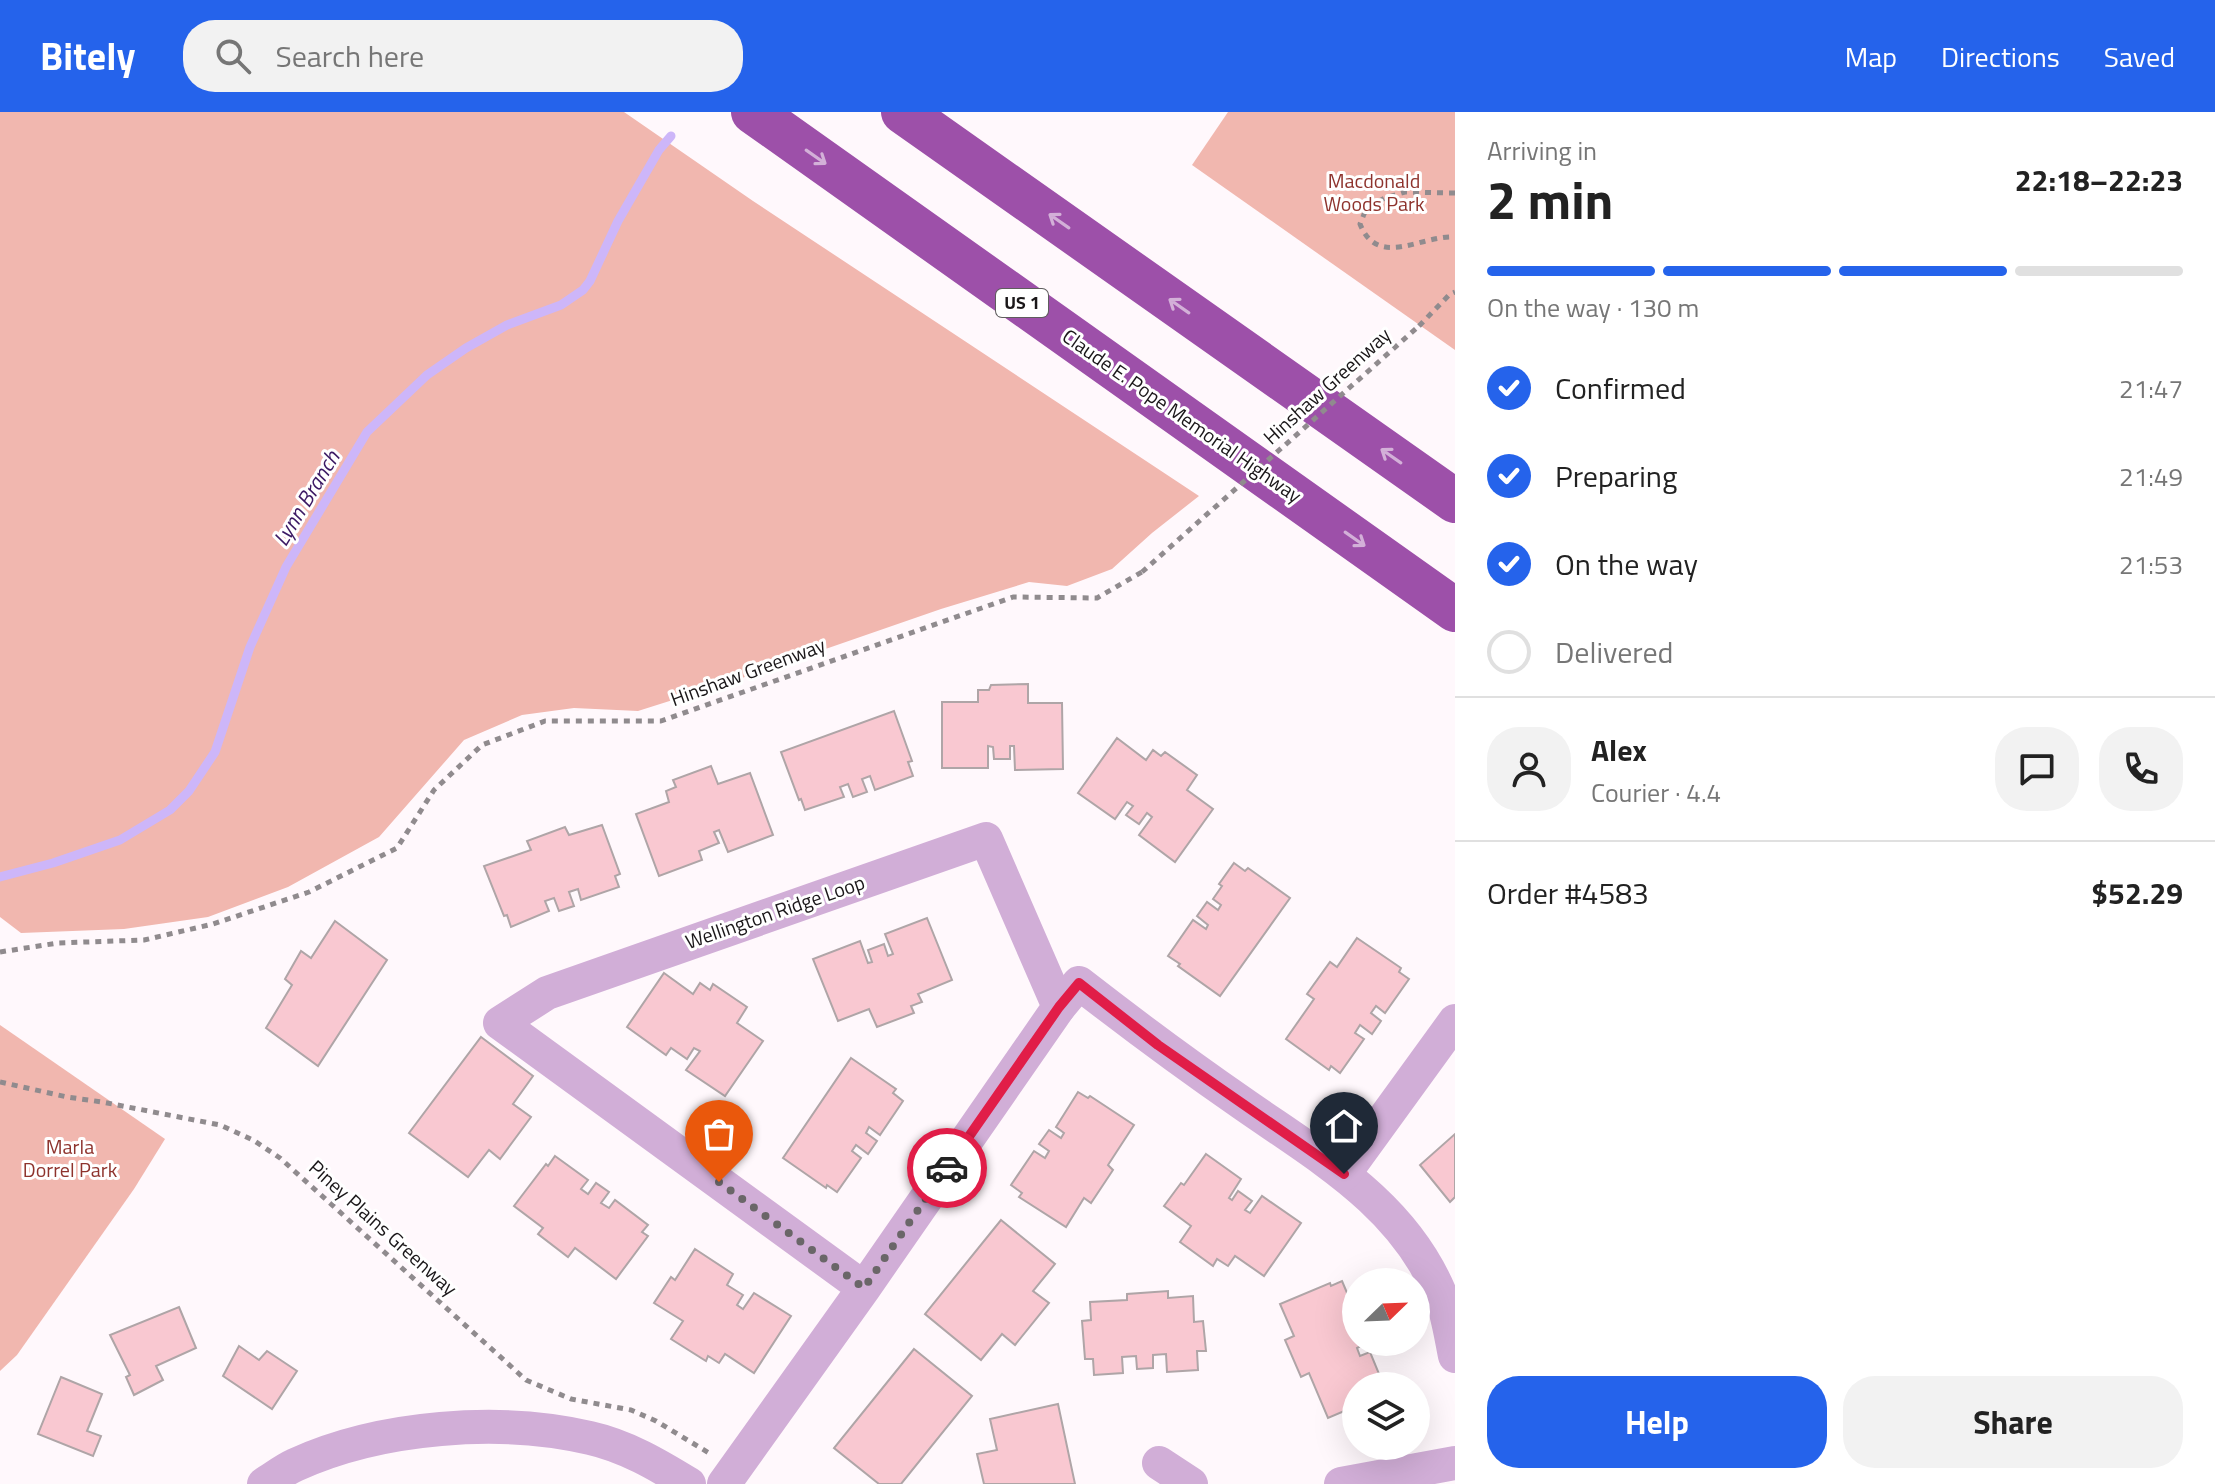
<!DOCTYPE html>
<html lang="en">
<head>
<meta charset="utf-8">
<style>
	body { margin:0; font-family:"Titillium Web",sans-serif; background:#f2f2f2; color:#222; height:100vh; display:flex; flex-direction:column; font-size:30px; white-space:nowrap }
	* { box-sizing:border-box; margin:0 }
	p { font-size:26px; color:#767676 }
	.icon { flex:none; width:44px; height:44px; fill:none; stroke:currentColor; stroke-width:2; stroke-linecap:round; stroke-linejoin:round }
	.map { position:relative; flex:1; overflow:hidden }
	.drawer { display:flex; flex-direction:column; background:#fff; width:760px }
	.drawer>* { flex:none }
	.needle { width:52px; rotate:67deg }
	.fabs { position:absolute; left:1342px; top:1156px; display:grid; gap:16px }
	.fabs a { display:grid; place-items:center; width:88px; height:88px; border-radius:50%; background:#fff; box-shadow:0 8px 32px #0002; font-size:40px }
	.pin { position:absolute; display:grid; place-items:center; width:68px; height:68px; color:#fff; margin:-82px -34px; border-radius:50% 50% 50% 0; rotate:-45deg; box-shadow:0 0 8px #0007 }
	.pin .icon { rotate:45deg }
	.courier { position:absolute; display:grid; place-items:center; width:80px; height:80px; margin:-40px; border:6px solid #e11d48; border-radius:50%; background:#fff; color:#222; box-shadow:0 2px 10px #0007 }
	.head em { font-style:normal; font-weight:700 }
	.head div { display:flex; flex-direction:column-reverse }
	.head { display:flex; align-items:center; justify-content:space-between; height:136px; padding:0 32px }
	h1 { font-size:52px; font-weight:700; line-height:60px }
	.bar { display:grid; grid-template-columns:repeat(4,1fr); gap:12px 8px; align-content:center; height:96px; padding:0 32px }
	.bar i { height:10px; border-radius:6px; background:#e0e0e0 }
	.bar .active { background:#2563eb }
	.bar p { grid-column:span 4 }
	.line { display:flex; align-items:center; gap:20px; padding:0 32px; border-top:2px solid #e0e0e0 }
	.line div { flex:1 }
	.round { display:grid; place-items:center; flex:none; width:84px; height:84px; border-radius:32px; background:#f2f2f2 }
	ol { padding:0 32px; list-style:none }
	li { display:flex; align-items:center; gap:24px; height:88px }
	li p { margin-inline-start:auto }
	li .icon { padding:8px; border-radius:50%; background:#2563eb; color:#fff; stroke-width:4 }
	li:last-child { color:#767676 }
	li i { width:44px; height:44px; border:4px solid #e0e0e0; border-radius:50% }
	.action { display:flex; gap:16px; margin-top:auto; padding:16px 32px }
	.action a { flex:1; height:92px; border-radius:32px; background:#2563eb; color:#fff; font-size:32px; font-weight:700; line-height:92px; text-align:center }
	.action a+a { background:#f2f2f2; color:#222 }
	header { display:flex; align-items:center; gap:48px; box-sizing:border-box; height:112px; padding:0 40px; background:#2563eb; color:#fff }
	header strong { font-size:38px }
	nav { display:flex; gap:44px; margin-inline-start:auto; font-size:28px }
	.search { width:560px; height:72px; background:#f2f2f2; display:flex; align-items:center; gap:20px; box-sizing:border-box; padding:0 28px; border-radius:32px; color:#767676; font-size:30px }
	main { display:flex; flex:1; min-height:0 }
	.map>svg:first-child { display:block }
	.green { fill:#f1b7af }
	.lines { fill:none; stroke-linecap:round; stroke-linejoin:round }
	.stream { stroke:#cdb6f9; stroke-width:9 }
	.building { fill:#f9c8d1; stroke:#afa5a7; stroke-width:2 }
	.path { stroke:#908b8e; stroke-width:5; stroke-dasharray:6 6; stroke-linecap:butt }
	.minor { stroke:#d1aed7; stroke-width:34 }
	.highway { stroke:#9d50a9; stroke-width:44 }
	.path-bridge { stroke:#908b8e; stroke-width:5; stroke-dasharray:6 6; stroke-linecap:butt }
	.oneway { stroke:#d3b0d8 }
	.done { stroke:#6a6668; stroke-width:8; stroke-dasharray:0 14.4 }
	.route { stroke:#e11d48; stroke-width:10 }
	.labels { text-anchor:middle; stroke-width:6; stroke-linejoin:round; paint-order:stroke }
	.shield { fill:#fff; stroke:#5f5d5e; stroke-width:2 }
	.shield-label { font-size:18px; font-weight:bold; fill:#1a1719 }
	.park-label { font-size:20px; fill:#8e332d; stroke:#fff }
	.street-label { font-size:20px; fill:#1a1719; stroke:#fff }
	.water-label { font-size:22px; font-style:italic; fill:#3b1863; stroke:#fff }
</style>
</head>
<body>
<header>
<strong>Bitely</strong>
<div class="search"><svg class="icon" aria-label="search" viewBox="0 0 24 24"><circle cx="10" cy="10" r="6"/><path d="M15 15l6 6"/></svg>Search here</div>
<nav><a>Map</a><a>Directions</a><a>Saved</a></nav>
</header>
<main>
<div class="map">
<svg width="1455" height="1372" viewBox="0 0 1455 1372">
	<rect width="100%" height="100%" fill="#fff8fc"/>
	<g class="green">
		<polygon points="0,0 624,0 753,89 1199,384 1152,421 1112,457 1067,474 1029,470 941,497 739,567 638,599 574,596 522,603 464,628 379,725 288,775 208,805 124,817 21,821 0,805"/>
		<polygon points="1228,0 1455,0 1455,238 1192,53"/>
		<polygon points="0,913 165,1027 134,1077 17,1243 0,1259"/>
	</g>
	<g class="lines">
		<polyline class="stream" points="0,765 53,751 120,728 170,698 189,679 215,640 250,535 286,455 367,320 427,263 466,236 507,213 561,193 583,178 590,169 618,109 659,38 671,24"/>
	</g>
	<g class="building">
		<polygon points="1028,572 1028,591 1062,591 1063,657 1015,658 1014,634 1010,634 1010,647 994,647 993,635 988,634 988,656 942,656 942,590 978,590 978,578 989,578 991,573"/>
		<polygon points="894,599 912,649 908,650 913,664 875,678 870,664 862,667 867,680 853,685 848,672 840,675 844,685 805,698 801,687 799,688 781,640"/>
		<polygon points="1117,626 1146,648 1153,638 1161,644 1165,640 1197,663 1187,678 1213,697 1175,750 1139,723 1152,705 1147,701 1139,712 1126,703 1133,694 1127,690 1115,707 1078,681"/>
		<polygon points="711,654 718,672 750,661 773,723 728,740 719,718 714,720 719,731 699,739 702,748 659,764 636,702 669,690 666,679 676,675 673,668"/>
		<polygon points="602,713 620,762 615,764 619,775 581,788 578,777 569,780 574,794 559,799 554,786 545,789 549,799 511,815 507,803 504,804 484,754 531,738 527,729 565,715 569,723"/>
		<polygon points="1234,751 1245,759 1248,756 1290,786 1220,884 1178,854 1180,852 1168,844 1193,808 1206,817 1208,813 1197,804 1207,790 1218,798 1221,793 1213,787 1222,774 1219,772"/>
		<polygon points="927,806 952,868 918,882 922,890 911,894 914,901 877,915 869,897 838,909 813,847 860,829 868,851 872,850 868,838 884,832 888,844 893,842 885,822"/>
		<polygon points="335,809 387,848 318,954 266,916 292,873 285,867 301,839 311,846"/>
		<polygon points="1357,826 1401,856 1399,860 1409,867 1385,901 1376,894 1371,901 1381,909 1372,922 1360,913 1355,921 1364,927 1340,961 1331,954 1329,958 1286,927 1314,887 1307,882 1330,850 1337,855"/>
		<polygon points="664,861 693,882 700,871 710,878 713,872 747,895 737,911 763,929 725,984 686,958 700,939 694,936 687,947 671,936 666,943 627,915"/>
		<polygon points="481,925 533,964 513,992 531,1005 500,1047 489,1038 468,1065 409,1021"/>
		<polygon points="851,946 896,977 893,981 903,989 880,1023 869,1015 866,1021 877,1029 868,1042 856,1033 852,1039 861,1046 837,1080 827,1073 826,1076 783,1046"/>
		<polygon points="1078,980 1088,986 1090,984 1134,1013 1108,1053 1113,1058 1091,1091 1084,1086 1066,1115 1019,1085 1022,1081 1011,1073 1034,1039 1045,1046 1049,1039 1039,1032 1049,1018 1061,1026 1064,1021 1056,1015"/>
		<polygon points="1455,1022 1455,1085 1450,1090 1420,1053"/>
		<polygon points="1206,1042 1241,1067 1229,1086 1232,1088 1238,1079 1252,1089 1245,1098 1250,1101 1262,1084 1301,1111 1264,1164 1235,1144 1228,1154 1217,1147 1213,1154 1180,1130 1191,1114 1164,1094 1181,1071 1184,1073"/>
		<polygon points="555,1044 588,1068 581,1077 588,1082 596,1071 609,1080 601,1091 609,1096 615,1088 648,1113 642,1120 648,1124 616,1167 575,1136 568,1145 538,1122 543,1116 514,1094 546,1052 548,1054"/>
		<polygon points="1001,1108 1055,1152 1033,1179 1049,1191 1015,1233 1002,1222 981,1248 925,1202"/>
		<polygon points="695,1137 733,1162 727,1173 743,1183 737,1193 743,1197 754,1181 791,1204 754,1261 725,1242 719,1251 708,1244 706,1249 671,1227 683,1209 654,1191 671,1165 675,1168"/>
		<polygon points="1342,1169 1356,1202 1356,1209 1347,1213 1350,1221 1356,1218 1356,1230 1368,1230 1357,1236 1360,1244 1370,1240 1384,1274 1356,1274 1356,1294 1328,1306 1309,1261 1301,1265 1285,1228 1294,1224 1280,1192 1330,1171 1331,1174"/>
		<polygon points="1168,1179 1168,1186 1193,1184 1194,1210 1203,1209 1206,1239 1197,1239 1198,1258 1167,1260 1166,1242 1153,1243 1153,1256 1137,1257 1136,1244 1122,1245 1123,1261 1094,1263 1093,1247 1085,1247 1082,1209 1091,1208 1090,1190 1127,1188 1127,1182"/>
		<polygon points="179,1195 196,1236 156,1254 163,1268 134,1283 126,1265 130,1263 110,1223"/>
		<polygon points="239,1234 259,1248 267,1239 297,1259 272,1297 223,1264"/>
		<polygon points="914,1237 972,1284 901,1372 879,1372 834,1336"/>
		<polygon points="61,1265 102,1282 87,1319 101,1324 93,1344 38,1322"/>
		<polygon points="1058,1292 1075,1372 984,1372 977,1342 997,1338 990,1307"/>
	</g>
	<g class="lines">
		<g class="path">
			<path d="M1455,81L1405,80L1385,86L1367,95L1360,112C1378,157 1421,123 1455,125"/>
			<polyline points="1419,214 1450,182 1455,180"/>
			<polyline points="0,840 58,831 144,828 213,812 309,780 397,736 434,678 482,633 545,609 661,609 1013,485 1097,486 1142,460"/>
			<polyline points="0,970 67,985 102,990 220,1013 253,1028 280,1046 526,1268 571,1287 631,1298 656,1309 709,1341"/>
		</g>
		<g class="minor">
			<path d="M1059,895L1079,871C1133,913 1187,953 1242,991C1319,1045 1404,1092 1441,1184C1448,1203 1451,1224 1455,1244"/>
			<polyline points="1344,1062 1455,909"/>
			<polyline points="1159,1351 1191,1372"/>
			<path d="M264,1372C274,1366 284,1358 295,1353C380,1314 500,1305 590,1326C626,1334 658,1353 689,1372"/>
			<polyline points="724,1372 864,1176 1059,895 986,727 547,881 500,911 864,1176"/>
			<polyline points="1341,1372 1455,1351"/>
		</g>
		<g class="highway">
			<polyline points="753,0 1455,498"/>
			<polyline points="903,0 1455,389"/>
		</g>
		<polyline class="path-bridge" points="1142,460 1419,214"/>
	</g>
	<defs><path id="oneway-shaft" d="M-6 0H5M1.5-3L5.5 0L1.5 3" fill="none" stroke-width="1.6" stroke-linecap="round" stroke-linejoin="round" transform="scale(2)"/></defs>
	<g class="oneway">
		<use href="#oneway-shaft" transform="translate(816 45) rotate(35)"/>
		<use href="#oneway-shaft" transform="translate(1059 109) rotate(-145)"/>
		<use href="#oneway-shaft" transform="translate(1179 194) rotate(-145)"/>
		<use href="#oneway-shaft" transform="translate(1391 344) rotate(-145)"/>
		<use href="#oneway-shaft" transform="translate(1355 427) rotate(35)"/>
	</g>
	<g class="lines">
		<polyline class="done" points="719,1070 864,1176 947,1056"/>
		<polyline class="route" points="947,1056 1059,895 1079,871 1158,933 1344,1062"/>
	</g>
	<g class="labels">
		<rect class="shield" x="996" y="177" width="52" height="28" rx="6"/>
		<g class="shield-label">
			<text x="1022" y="197">US 1</text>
		</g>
		<g class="park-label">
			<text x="1374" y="76">Macdonald<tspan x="1374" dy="23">Woods Park</tspan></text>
			<text x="70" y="1042">Marla<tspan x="70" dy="23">Dorrel Park</tspan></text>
		</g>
		<g class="street-label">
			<text transform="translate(1327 274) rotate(-42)" y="7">Hinshaw Greenway</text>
			<text transform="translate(1182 304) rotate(35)" y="7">Claude E. Pope Memorial Highway</text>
			<text transform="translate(748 560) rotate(-20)" y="7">Hinshaw Greenway</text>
			<text transform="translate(775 800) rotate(-19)" y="7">Wellington Ridge Loop</text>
			<text transform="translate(383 1116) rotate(42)" y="7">Piney Plains Greenway</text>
		</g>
		<g class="water-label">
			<text transform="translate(306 386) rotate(-59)" y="8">Lynn Branch</text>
		</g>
	</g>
</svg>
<div class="fabs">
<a><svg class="needle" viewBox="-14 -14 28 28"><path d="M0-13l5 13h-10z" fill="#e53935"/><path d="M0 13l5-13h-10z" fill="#767676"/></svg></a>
<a><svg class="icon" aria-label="layers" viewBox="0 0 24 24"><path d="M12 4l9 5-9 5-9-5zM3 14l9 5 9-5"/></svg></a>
</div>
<div class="pin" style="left:719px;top:1070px;background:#ea580c"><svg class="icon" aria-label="bag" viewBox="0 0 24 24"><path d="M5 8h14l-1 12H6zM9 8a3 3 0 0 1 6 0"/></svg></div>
<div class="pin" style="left:1344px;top:1062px;background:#1f2937"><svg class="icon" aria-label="home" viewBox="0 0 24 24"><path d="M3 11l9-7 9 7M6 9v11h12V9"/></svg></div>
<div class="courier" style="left:947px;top:1056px"><svg class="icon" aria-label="car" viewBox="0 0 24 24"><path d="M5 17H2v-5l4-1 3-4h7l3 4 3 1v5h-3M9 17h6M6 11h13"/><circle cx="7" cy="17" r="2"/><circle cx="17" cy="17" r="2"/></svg></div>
</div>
<section class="drawer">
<div class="head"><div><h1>2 min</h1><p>Arriving in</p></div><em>22:18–22:23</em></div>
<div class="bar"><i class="active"></i><i class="active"></i><i class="active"></i><i></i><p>On the way · 130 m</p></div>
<ol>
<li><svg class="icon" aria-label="check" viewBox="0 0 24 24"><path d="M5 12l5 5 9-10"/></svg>Confirmed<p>21:47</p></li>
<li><svg class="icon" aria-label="check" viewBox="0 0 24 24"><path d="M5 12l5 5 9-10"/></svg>Preparing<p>21:49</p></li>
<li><svg class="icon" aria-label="check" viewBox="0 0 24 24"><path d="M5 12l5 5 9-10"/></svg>On the way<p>21:53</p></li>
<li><i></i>Delivered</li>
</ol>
<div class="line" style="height:144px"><a class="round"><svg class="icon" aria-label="person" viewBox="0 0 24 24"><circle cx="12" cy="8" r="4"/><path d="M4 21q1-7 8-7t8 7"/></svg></a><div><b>Alex</b><p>Courier · 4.4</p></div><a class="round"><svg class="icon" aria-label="chat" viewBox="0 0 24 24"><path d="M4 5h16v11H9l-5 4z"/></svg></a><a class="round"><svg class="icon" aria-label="phone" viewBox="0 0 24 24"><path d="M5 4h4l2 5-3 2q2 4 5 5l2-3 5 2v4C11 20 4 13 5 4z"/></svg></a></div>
<div class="line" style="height:104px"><div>Order #4583</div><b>$52.29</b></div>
<div class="action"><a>Help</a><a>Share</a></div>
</section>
</main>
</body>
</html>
